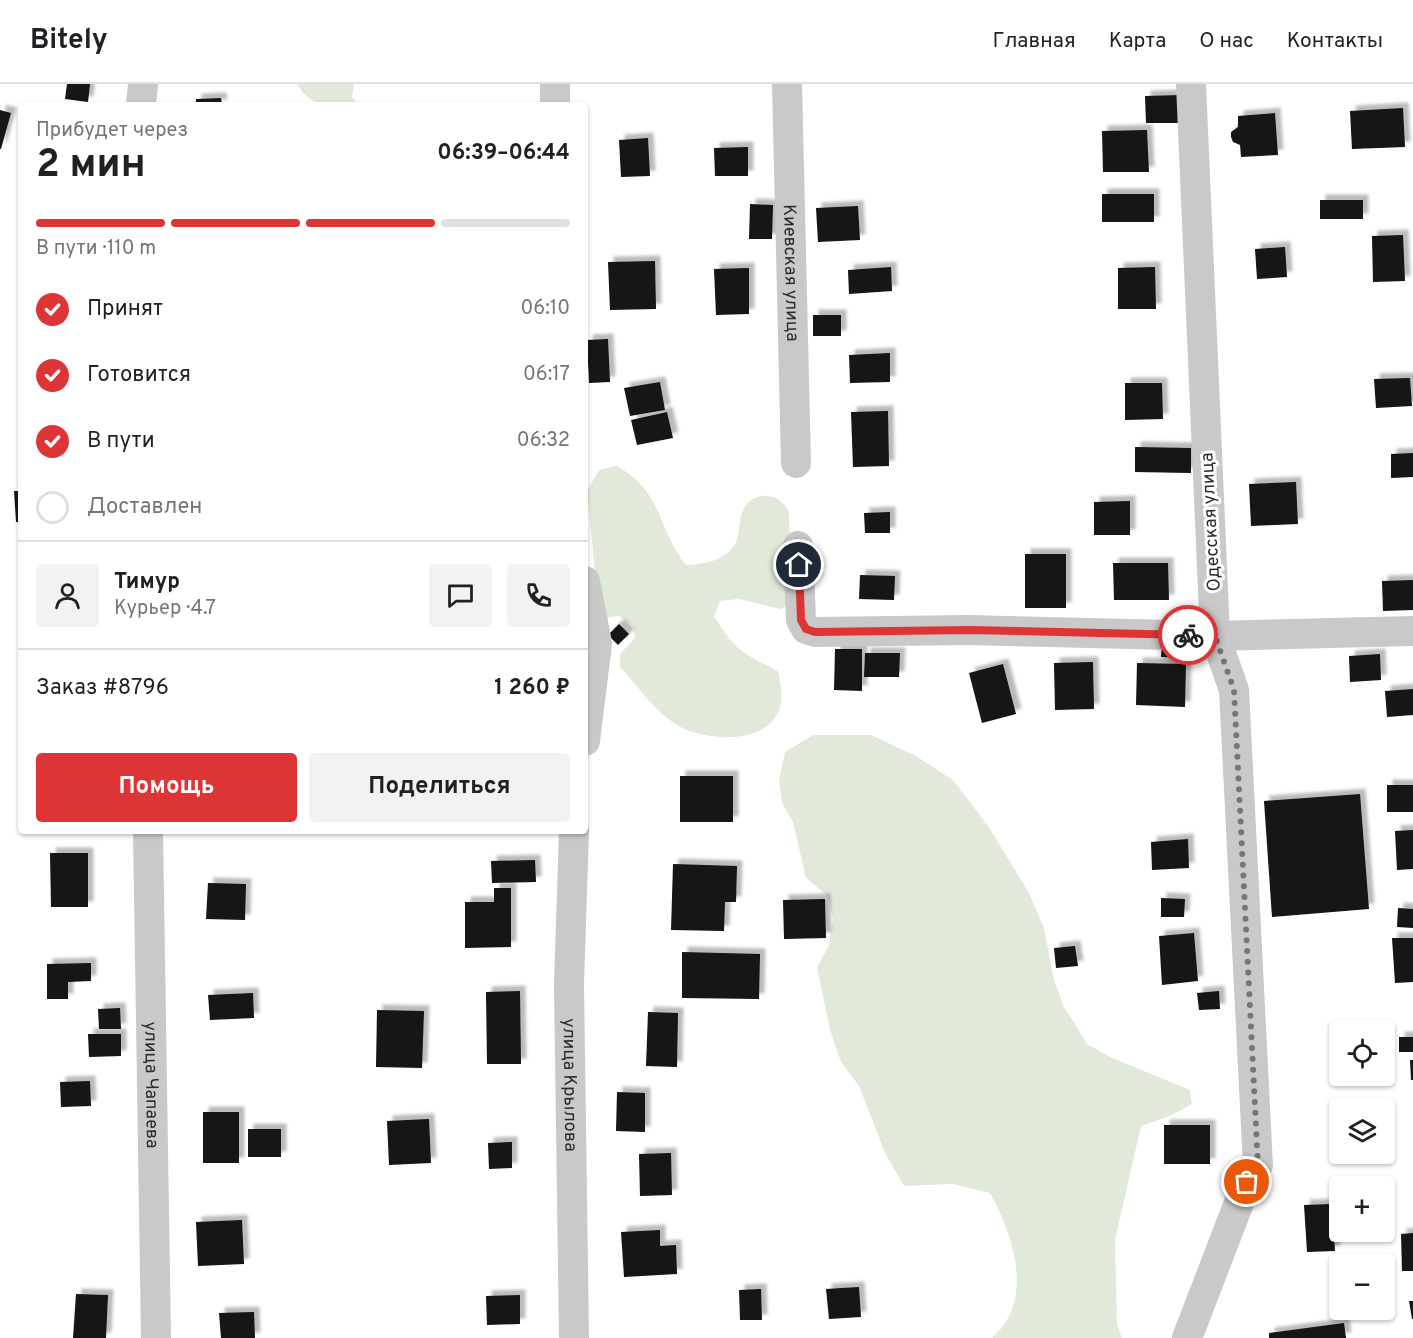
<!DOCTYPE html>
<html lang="ru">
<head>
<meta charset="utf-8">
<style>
	body { margin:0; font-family:Overpass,sans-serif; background:#f2f2f2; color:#202124; height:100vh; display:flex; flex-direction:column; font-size:22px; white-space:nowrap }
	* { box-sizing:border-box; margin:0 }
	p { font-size:20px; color:#757577 }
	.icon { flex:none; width:33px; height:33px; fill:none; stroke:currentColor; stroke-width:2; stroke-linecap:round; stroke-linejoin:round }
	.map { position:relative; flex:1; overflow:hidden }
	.details { position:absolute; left:18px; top:18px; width:570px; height:732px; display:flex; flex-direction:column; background:#fff; border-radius:6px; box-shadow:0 2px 4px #0004 }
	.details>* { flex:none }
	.controls { position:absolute; left:1329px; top:936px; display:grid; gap:12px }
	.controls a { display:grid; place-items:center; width:66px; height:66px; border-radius:6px; background:#fff; box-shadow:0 2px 4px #0004; font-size:30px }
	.pin { position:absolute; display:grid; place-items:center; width:51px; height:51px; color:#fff; margin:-26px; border:3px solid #fff; border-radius:50%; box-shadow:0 2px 6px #0007 }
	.courier { position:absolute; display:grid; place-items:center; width:60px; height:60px; margin:-30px; border:4px solid #dd3536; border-radius:50%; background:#fff; color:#222; box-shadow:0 2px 8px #0007 }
	.head em { font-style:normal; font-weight:700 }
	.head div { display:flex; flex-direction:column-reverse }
	.head { display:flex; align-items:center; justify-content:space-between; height:102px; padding:0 18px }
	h1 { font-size:39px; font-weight:700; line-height:45px }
	.bar { display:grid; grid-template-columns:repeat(4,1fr); gap:9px 6px; align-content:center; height:72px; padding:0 18px }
	.bar i { height:8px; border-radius:4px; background:#e0e0e0 }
	.bar .selected { background:#dd3536 }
	.bar p { grid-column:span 4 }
	.line { display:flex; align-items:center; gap:15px; padding:0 18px; border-top:2px solid #e0e0e0 }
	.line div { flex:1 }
	.round { display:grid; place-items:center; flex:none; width:63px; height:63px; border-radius:6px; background:#f2f2f2 }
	ol { padding:0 18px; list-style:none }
	li { display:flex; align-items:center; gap:18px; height:66px }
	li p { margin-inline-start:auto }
	li .icon { padding:6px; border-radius:50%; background:#dd3536; color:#fff; stroke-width:4 }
	li:last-child { color:#757577 }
	li i { width:33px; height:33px; border:3px solid #e0e0e0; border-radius:50% }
	.primary-button { display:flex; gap:12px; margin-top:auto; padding:12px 18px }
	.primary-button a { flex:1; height:69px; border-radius:6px; background:#dd3536; color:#fff; font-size:24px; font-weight:700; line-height:69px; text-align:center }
	.primary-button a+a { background:#f2f2f2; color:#202124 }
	header { display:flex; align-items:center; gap:36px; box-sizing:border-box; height:84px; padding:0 30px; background:#fff; border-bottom:2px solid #e0e0e0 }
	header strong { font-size:28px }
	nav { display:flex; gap:33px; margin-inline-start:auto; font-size:21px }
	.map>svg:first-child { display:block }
	.green { fill:#e1eada }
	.building { fill:#131313; filter:url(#shadow) }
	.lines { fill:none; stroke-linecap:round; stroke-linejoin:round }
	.minor { stroke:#c9c9c9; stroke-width:30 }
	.done { stroke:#767676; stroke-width:6; stroke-dasharray:0 10.8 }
	.route { stroke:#dd3536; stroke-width:8 }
	.labels { text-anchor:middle; stroke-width:6; stroke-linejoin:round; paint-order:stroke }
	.street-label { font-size:18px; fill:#2c2c2c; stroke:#fff }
</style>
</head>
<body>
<header>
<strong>Bitely</strong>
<nav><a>Главная</a><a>Карта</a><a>О нас</a><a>Контакты</a></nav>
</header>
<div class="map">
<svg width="1413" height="1254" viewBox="0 0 1413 1254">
	<defs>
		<filter id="shadow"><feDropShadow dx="5.5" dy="-5.5" stdDeviation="1.5" flood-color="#0004"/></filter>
	</defs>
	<rect width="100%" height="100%" fill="#fff"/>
	<g class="green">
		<path d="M297,0H354L352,13L359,21C331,21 314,27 297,0Z"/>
		<path d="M616,382C663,406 656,443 686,481C703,480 721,478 733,463C742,452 737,433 745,423C756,405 783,410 789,429L792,520L780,525L739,515L720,517L714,532C735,567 743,569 778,587C781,602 785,618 776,632C758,663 695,656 671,637C652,623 636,600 620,583V570L635,554L633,541L619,532L601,535L599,529L587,407L599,386Z"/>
		<path d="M813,651H871L916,672L953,696L988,742L1028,807L1044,844L1054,896L1063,921L1087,960L1110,973L1190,1006L1192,1020L1170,1032L1141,1042L1115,1156L1117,1240L1122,1254H992C1035,1217 1014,1152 990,1109L953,1100L904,1102L885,1069L859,1002L841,978L830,946L817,884L829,861L833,835L828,812L806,794L793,738L782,719L779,696L785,668Z"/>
	</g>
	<g class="building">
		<polygon points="67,0 90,0 88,18 65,15"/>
		<polygon points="1182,11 1183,39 1146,39 1145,12"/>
		<polygon points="221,14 222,21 196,21 196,15"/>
		<polygon points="1403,24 1405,63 1352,65 1350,27"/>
		<polygon points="0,26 11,29 1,65 0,65"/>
		<polygon points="1275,29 1278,71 1241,73 1240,61 1233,58 1231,53 1231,48 1238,43 1238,32"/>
		<polygon points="1147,46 1149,88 1103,88 1102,47"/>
		<polygon points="648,54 650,92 621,93 619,56"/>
		<polygon points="748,63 748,92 715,92 714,64"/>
		<rect x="1102" y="110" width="52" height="28"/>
		<rect x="1320" y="116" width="43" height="19"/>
		<polygon points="750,120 773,121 772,155 749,155"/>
		<polygon points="858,122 860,156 818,158 816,124"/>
		<polygon points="1403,151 1405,197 1373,198 1372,152"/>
		<polygon points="1285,163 1287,193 1257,195 1255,165"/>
		<polygon points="655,177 656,225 610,226 608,178"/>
		<polygon points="891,183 892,207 849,210 848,186"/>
		<polygon points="1155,183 1156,225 1118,225 1118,184"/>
		<polygon points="749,184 749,230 716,231 714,185"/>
		<rect x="813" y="231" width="28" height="21"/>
		<polygon points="608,255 610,298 589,299 587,256"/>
		<polygon points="890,269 890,298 850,299 849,271"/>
		<polygon points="1410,294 1412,322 1376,324 1374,295"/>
		<polygon points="660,298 665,326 630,332 624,304"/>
		<polygon points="1125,299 1162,299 1163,335 1125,336"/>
		<polygon points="888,327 889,382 853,383 851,328"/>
		<polygon points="667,328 673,354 637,361 631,336"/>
		<polygon points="1135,363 1191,364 1191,389 1135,388"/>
		<polygon points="1413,369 1413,393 1391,394 1391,370"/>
		<polygon points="1296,398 1298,440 1251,442 1249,400"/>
		<polygon points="14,407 21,407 21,438 16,438"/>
		<polygon points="1130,417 1130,451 1094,451 1094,418"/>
		<polygon points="890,428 890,449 865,449 864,429"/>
		<rect x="1025" y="470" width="41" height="54"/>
		<polygon points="1113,479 1168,479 1169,516 1114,516"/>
		<polygon points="860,491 895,492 894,516 859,515"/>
		<polygon points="1413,496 1413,526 1383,527 1382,497"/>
		<polygon points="619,540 629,550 618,561 608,551"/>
		<polygon points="1162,560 1193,561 1193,574 1161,573"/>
		<polygon points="835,565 862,565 862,607 834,606"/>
		<polygon points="865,569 900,569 899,593 864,593"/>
		<polygon points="1380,570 1381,596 1350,598 1349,572"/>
		<polygon points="1093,578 1094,625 1055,626 1054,579"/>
		<polygon points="1137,579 1186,580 1185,623 1136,621"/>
		<polygon points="1003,580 1016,630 982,639 969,589"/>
		<polygon points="1413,605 1413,631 1387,633 1385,607"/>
		<rect x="680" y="692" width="53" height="46"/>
		<rect x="1387" y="701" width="26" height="27"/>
		<polygon points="1360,710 1369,825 1272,833 1264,717"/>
		<polygon points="1413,746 1413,785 1397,786 1395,747"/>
		<polygon points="1188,755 1189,784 1152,786 1151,758"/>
		<polygon points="50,769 88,769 88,823 51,823"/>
		<polygon points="535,776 536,798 492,799 491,777"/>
		<polygon points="673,780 737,782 736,818 725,818 724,847 671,846"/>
		<polygon points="208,799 246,800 245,836 206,835"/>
		<polygon points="494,804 511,804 511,863 465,864 465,818 494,818"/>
		<polygon points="1161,814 1185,815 1184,833 1161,833"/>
		<polygon points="825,815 826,854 784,855 783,816"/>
		<polygon points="1398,824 1413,825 1413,844 1397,843"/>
		<polygon points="1194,849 1198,897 1162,901 1159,852"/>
		<polygon points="1392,854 1413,854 1413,898 1395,899"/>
		<polygon points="1075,862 1078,882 1056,884 1054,864"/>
		<polygon points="682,868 760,870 759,915 682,914"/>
		<polygon points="91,879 91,897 68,898 68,915 47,915 47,880"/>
		<polygon points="520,907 521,980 487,980 486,908"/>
		<polygon points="1219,907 1220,925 1199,926 1197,909"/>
		<polygon points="253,909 254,934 210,936 208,911"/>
		<polygon points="120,924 121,945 99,945 98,925"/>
		<polygon points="377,926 424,927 422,984 376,983"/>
		<polygon points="648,928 678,929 677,983 646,982"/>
		<polygon points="88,950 121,950 121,972 89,973"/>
		<rect x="1399" y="953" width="14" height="15"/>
		<polygon points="1410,976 1413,976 1413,996 1411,996"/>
		<polygon points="90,997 91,1022 61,1023 60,998"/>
		<polygon points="617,1008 645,1009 645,1048 616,1047"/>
		<rect x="203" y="1028" width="36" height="51"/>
		<polygon points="429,1035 431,1079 389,1081 387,1037"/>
		<rect x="1164" y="1041" width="46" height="39"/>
		<rect x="248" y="1045" width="33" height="28"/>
		<polygon points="512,1058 512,1084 489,1085 488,1059"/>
		<polygon points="671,1069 672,1111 640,1112 639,1070"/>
		<polygon points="1332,1120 1335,1167 1307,1168 1304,1121"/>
		<polygon points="242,1136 244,1180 198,1182 196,1138"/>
		<polygon points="660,1146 660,1162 676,1161 677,1190 624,1193 621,1148"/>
		<polygon points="1413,1149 1413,1187 1402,1187 1401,1150"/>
		<polygon points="859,1203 861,1233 829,1235 826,1205"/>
		<polygon points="761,1205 762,1236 740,1236 739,1206"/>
		<polygon points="76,1210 108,1211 106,1254 73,1254"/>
		<polygon points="520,1211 520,1240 487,1241 486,1212"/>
		<polygon points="1409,1217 1413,1217 1413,1235 1412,1235"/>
		<polygon points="254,1228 255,1254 221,1254 219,1229"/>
		<polygon points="1344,1239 1346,1254 1269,1254 1269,1249"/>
	</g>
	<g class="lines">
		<g class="minor">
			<polyline points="555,0 555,21"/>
			<path id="s1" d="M787,0L796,379"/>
			<polyline points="141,21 143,0"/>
			<polyline points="798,462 801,536 806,545 815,548 969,546 1215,552 1413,547"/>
			<polyline points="585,497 597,559 596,568"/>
			<polyline points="585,568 596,568 585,657"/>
			<path id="s2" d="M148,747L156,1254"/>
			<path id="s3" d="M574,747L569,900L574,1254"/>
			<polyline points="1187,1254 1247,1098 1258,1082 1234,606 1215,552 1191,0"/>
		</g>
	</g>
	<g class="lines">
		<polyline class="done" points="1188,551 1215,552 1234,606 1258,1082 1247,1098"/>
		<polyline class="route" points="799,481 801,536 806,545 815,548 969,546 1188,551"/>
	</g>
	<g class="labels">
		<g class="street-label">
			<text dy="6" stroke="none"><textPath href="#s1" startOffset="189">Киевская улица</textPath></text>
			<text transform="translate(1210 438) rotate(-93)" y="6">Одесская улица</text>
			<text dy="6" stroke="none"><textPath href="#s2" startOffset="254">улица Чапаева</textPath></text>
			<text dy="6" stroke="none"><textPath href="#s3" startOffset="254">улица Крылова</textPath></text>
		</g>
	</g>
</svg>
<div class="controls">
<a><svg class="icon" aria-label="locate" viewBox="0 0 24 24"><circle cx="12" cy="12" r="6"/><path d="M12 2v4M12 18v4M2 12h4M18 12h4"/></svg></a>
<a><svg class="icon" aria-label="layers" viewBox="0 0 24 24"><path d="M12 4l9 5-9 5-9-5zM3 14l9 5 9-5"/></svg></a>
<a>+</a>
<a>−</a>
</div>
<div class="pin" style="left:1247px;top:1098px;background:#ea580c"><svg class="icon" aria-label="bag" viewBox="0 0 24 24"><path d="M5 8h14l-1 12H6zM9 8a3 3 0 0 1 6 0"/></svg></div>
<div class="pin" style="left:799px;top:481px;background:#1f2937"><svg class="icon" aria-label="home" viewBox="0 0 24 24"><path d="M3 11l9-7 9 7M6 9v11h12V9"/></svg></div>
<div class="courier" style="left:1188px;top:551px"><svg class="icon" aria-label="bike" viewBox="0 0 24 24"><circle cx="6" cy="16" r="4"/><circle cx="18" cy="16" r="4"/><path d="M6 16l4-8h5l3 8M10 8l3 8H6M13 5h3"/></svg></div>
<section class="details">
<div class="head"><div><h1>2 мин</h1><p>Прибудет через</p></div><em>06:39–06:44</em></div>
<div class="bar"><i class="selected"></i><i class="selected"></i><i class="selected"></i><i></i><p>В пути · 110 m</p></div>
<ol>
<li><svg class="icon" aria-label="check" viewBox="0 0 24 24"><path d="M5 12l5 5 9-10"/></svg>Принят<p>06:10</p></li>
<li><svg class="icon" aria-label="check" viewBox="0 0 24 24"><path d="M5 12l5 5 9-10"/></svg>Готовится<p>06:17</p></li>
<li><svg class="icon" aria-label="check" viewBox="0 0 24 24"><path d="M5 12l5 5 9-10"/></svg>В пути<p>06:32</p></li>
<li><i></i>Доставлен</li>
</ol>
<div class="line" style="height:108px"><a class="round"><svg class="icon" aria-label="person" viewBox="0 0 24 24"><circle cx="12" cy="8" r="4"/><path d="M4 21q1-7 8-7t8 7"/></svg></a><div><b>Тимур</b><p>Курьер · 4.7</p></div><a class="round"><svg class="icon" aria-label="chat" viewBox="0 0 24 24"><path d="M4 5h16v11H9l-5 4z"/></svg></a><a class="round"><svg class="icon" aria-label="phone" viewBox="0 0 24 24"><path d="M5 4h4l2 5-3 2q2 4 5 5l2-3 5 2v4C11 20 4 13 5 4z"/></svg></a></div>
<div class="line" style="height:78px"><div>Заказ #8796</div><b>1 260 ₽</b></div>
<div class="primary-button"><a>Помощь</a><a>Поделиться</a></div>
</section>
</div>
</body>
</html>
